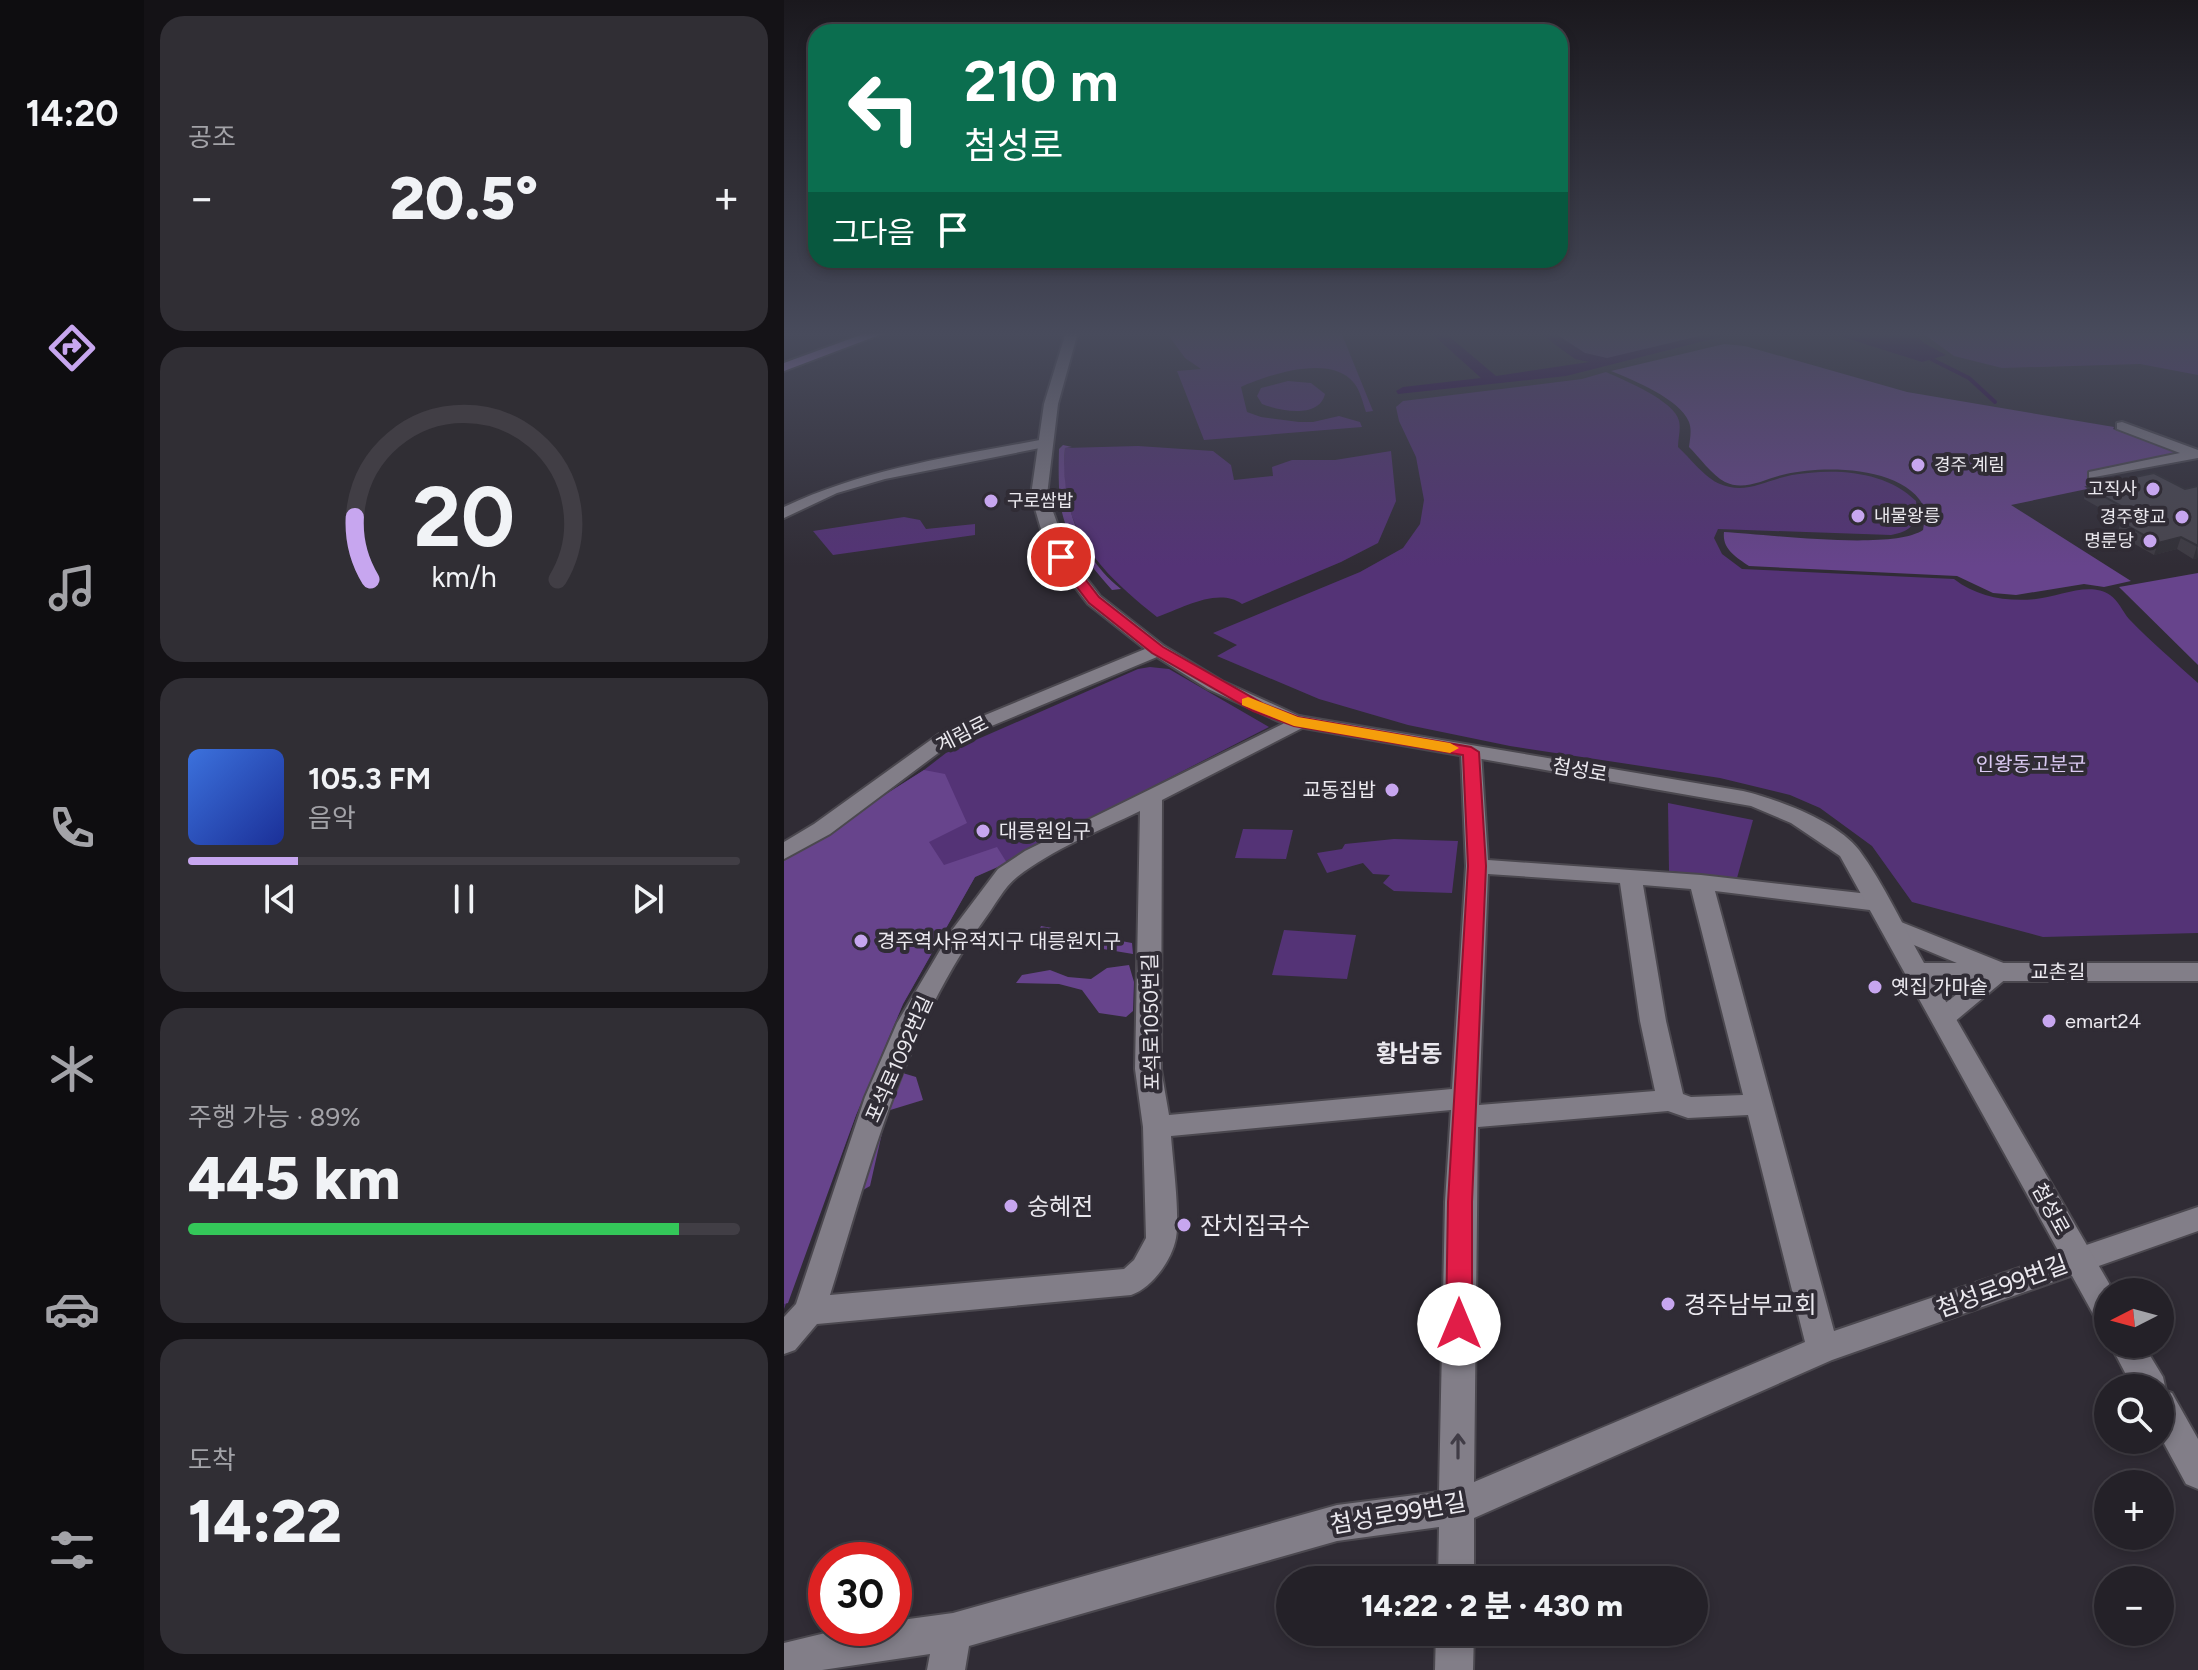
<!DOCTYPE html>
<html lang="ko">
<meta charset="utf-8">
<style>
:root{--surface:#242128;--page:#302e34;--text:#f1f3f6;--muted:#a3a3a8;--line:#413e45;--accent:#c7a6ef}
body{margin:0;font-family:Figtree,"Noto Sans KR",sans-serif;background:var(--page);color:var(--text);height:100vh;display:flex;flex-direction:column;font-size:30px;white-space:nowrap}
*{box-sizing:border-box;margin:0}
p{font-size:26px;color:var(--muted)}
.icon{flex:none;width:44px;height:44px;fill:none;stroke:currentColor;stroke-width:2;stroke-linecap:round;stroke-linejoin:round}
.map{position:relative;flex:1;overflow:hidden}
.details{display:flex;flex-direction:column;gap:16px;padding:16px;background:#141216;width:640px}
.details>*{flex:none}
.guide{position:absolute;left:24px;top:24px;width:760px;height:244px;border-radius:24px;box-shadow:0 4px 12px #0003,0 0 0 2px var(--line);background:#0b6e4f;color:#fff;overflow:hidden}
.needle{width:52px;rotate:264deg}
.controls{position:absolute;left:1310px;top:1278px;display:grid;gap:16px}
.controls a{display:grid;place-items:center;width:80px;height:80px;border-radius:50%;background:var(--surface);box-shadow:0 4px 12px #0003,0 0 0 2px var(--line);font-size:40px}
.speed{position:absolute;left:24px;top:1542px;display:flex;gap:16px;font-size:40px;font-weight:700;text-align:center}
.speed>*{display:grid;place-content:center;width:104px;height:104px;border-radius:50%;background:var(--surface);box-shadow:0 4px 12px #0003,0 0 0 2px var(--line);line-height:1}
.speed .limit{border:12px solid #d22;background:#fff;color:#111}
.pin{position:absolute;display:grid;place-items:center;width:68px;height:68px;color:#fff;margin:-34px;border:4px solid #fff;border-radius:50%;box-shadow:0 2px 8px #0007}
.me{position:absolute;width:88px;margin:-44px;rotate:0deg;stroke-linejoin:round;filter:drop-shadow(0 0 6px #0008)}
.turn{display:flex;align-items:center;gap:28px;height:168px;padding:0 24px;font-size:36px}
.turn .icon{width:104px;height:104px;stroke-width:2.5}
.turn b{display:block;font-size:56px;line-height:68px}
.then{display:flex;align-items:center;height:76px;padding:0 24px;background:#0003;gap:16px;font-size:30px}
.big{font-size:60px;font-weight:800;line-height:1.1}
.details .tile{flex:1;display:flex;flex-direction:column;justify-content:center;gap:12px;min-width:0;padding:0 28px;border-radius:24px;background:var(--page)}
.details .dial{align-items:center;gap:0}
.dial svg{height:208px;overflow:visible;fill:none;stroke:var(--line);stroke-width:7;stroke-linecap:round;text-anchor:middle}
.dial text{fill:var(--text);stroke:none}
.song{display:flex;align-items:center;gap:24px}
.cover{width:96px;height:96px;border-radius:12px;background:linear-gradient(135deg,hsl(220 70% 55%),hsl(230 70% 35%))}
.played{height:8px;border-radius:4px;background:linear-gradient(90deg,var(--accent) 20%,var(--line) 20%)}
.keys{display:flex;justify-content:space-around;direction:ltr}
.heat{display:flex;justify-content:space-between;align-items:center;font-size:44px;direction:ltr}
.charge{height:12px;border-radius:6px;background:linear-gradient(90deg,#34c759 89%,var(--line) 0)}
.trip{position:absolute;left:492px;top:1566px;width:432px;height:80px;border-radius:40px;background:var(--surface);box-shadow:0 4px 12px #0003,0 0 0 2px var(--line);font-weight:800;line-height:80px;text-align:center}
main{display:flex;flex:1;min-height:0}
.dock{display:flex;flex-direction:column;width:144px;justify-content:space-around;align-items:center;background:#0e0d10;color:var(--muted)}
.dock .icon{width:56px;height:56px}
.dock .selected{color:var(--accent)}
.dock b{font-size:36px;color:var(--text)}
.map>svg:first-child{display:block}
.green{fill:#543376}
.forest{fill:#67448c}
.water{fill:#2a0047}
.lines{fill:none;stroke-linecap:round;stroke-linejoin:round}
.stream{stroke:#2a0047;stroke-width:4}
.canal{fill:#2a0047;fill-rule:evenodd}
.minor-casing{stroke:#4b484f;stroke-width:4}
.tertiary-casing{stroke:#4b484f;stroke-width:4}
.primary-casing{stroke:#4b484f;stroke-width:4}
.minor{fill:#827e88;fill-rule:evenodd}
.tertiary{fill:#827e88;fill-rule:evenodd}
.primary{fill:#a580cc;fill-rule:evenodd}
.wall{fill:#3e3b43}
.shaded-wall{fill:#323037}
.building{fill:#48454e;stroke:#323037;stroke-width:2}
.oneway{stroke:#403c46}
.route{fill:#e11d48;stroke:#92132f;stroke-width:2}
.slow{fill:#f59e0b}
.poi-dot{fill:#c7a6ef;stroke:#302c35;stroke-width:3}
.labels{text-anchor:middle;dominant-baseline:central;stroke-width:8;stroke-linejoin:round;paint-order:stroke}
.far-poi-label{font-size:18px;fill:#ebe9ef;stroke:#302c35;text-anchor:start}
.street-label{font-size:20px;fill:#ebe9ef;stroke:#302c35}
.park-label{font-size:20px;fill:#dbcaf3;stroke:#302c35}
.poi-label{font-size:20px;fill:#ebe9ef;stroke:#302c35;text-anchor:start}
.quarter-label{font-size:24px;font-weight:bold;fill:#ebe9ef;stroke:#302c35}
.near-poi-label{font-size:24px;fill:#ebe9ef;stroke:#302c35;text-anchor:start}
.near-street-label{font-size:24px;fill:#ebe9ef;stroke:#302c35}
</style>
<main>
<nav class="dock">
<b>14:20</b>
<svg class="icon selected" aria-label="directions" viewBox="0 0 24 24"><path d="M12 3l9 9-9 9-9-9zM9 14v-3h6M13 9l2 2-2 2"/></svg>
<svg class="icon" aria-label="music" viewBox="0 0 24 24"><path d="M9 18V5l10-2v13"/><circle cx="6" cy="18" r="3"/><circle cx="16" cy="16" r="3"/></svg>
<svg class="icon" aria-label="phone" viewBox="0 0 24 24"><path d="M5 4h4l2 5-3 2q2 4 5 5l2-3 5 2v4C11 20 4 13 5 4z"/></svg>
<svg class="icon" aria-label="climate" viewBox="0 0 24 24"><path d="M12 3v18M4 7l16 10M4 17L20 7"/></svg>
<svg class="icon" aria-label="car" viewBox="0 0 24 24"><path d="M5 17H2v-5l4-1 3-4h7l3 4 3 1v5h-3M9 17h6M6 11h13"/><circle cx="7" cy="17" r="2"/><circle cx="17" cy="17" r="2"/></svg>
<svg class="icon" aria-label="filters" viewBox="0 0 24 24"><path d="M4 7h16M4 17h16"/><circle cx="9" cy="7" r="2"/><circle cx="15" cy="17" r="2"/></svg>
</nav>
<section class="details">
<div class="tile"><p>공조</p>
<div class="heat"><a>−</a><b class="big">20.5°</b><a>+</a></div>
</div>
<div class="tile dial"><svg viewBox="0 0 100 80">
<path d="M14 69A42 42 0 1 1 86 69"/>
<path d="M14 69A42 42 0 0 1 8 45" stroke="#c7a6ef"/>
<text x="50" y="56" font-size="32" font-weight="700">20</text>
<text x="50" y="72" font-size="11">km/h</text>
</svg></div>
<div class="tile">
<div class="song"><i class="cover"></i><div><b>105.3 FM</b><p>음악</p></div></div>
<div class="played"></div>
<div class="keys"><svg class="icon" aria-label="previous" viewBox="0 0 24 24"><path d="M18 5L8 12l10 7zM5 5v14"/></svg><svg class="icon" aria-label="pause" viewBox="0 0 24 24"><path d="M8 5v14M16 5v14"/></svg><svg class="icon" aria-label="next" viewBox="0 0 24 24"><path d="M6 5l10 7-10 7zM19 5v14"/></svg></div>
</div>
<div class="tile"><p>주행 가능 · 89%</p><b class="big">445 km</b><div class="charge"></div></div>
<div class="tile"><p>도착</p><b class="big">14:22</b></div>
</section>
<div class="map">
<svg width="1414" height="1670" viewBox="0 0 1414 1670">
<rect width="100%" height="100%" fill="#302c35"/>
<!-- green -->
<g class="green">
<path d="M382,332H557L589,411L582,412C579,403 576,390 570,383C547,353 483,375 457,387L463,412L477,417L515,422H529L555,416L576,422L578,427L420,440L393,371L417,369L401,358Z"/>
<path d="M768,332H915L923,336L829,360L800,353Z"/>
<path d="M1137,332H1414V375L1356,364L1218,368L1170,356Z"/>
<path d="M822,372C840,380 891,401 895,421C897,429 894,439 894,447C906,458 921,478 936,484C962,495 982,480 1008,475C1049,468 1101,470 1132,501C1134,524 1128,531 1107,535L934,529L930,538L938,554L958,569L1170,579C1193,597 1223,602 1252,599C1275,597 1305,581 1326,595C1334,600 1339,612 1345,619C1367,642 1391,662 1414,683V933L1259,937L1128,902L1088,846L1036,808L1006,795L936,778L726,746L624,725L535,699L433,656L453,645L429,633L576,572L619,548L636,524L640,500L632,457L615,421L612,407L619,401L798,379Z"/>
<path d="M504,381L527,383L541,394C535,419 496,411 478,404L473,396L477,388Z"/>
<path d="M354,446L429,451L447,465L450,480L489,476L488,467L508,460H551L607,451L612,501L594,543L557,562L458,604C434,587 399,608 373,617C315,571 273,528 281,448Z"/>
<path d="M120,517L136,520L142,529L191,524V535L49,555L29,531Z"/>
<path d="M366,667L385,669L485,727L191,877L119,1004L72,1115L0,1309V859L140,770L162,753L354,669Z"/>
<path d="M884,803L969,820L953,878L885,871Z"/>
<path d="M459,829L509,830L502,859L451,858Z"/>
<path d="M610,839L674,841L668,893L610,891L599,883L606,875L589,874L579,863L543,873L533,853L558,849L561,844Z"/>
<path d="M500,930L572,935L563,979L488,975Z"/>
</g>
<!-- forest -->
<g class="forest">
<path d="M940,344L961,346L1123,392L1330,427L1329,429L1395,453L1308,475L1322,485L1227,505L1347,581L1320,587L1300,584L1232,595L1209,593L1173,576L965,566C952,557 938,549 940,532C981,534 1108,551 1139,530L1142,511C1125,466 1042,465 1002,474C982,478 961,492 941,482C928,475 915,457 905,447C906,439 908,430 905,422C896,399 849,380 827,371Z"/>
<path d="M279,445L288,447L281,448C276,500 295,556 337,589L328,590C279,533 273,525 275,449Z"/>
<path d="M1414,573V665L1335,587Z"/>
<path d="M140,770L161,774L183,823L145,842L160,865L213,847L223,863L191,877L119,1004L72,1115L4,1303L0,1304V859Z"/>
<path d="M257,926L348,943L349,954L271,941L254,944L251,940Z"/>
<path d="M345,965L350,982L349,1011L342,1017L315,1013L298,990L275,984L232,983L238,975L266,970L284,977L307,979L323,968Z"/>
<path d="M112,1071L132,1077L139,1100L103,1111L86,1186L46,1209Z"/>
</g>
<!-- water -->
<path class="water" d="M1043,332H1129L1140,343L1162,355L1138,362Z"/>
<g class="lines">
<!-- stream -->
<path class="stream" d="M1147,359L1185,378L1211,402"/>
<!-- canal -->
<path class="canal" d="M646,332H660L712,376L805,362L791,359L754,332H769L801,353L823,358L932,332L940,336L782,376L614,394L612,391L619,387L697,378Z"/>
<!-- minor casing -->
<g class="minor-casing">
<g id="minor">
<path d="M1338,422L1414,450V458L1305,478V472L1396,453L1333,429V423Z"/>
<path d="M261,439L266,440V446L101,479L53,493L0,518V507C82,468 172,456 261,439Z"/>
<path d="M515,716L522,718L525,722L522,726L378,800L377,1069L385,1115L668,1089L682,866L677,752L687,746L697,752L704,860L917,875L1094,895L1102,898L1106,903L1102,908L1094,911L931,891L1050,1331L1414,1207V1231L1048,1360L690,1518V1580H654L655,1527L553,1541L185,1646L181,1670H143L146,1654L38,1670H0V1643L62,1628H110V1621L169,1613L553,1505L655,1492L661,1202L667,1110L387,1136C389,1163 396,1214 392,1238C388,1260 368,1288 347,1295L33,1324L11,1350L0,1354V1317L12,1304L81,1097L113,1023L168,930L214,869L241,851ZM356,811L351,1069L359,1127L362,1238L350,1260L340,1269L46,1295C86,1167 119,1031 200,920C210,907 220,887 233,877C269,849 315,831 356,811ZM704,874L836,883L856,1021L871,1091L695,1105ZM859,885L907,889L959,1095L907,1097L899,1094L882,1021ZM884,1111L904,1118L964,1115L1021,1342L690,1482L694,1127Z"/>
<path d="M1107,918L1227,966L1230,972L1169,1023L1160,1026L1151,1023L1147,1017L1151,1011L1199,974L1099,932L1095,926L1099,920Z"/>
<path d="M652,1632H690L689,1670H651Z"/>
</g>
</g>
<!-- tertiary casing -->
<g class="tertiary-casing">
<g id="tertiary">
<path d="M282,332H294L274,404L263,495L285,556L316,596L380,646L438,681L515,716L959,791C993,799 1053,821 1075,850C1100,884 1119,926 1140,963H1414V981H1150L1330,1292H1324V1325L1313,1321L1056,856L1007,823L967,806L503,725L424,689L373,657L169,742L46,834L0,859V842L30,824L155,734L361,649L304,604L271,561L259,536L247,495L260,404Z"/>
<path d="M1326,1344H1359L1379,1377L1382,1391L1388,1393L1414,1439V1489L1402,1484L1376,1436V1388H1349Z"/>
</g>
</g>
<!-- primary casing -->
<g class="primary-casing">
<path id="primary" d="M85,332H103L0,371V363Z"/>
</g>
<!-- minor -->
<use href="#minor" class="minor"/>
<!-- tertiary -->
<use href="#tertiary" class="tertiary"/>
<!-- primary -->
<use href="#primary" class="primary"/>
</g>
<!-- wall -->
<path class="wall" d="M1414,486V558L1409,559L1393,549L1370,555L1333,534L1337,522L1339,521L1300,499L1303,487L1401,489Z"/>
<!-- shaded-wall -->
<g class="shaded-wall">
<path d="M1397,537L1393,549L1370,555L1374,543Z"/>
<path d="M1413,546L1414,558L1409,559Z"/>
</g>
<!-- building -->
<path class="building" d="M1370,473L1401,489L1414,486V546L1397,537L1374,543L1337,522L1357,517L1303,487Z"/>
<!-- one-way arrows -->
<defs><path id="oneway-shaft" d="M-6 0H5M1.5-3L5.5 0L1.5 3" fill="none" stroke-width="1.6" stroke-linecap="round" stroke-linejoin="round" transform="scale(2)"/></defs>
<use class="oneway" href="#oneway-shaft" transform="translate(674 1446) rotate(-90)"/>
<!-- sky -->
<linearGradient id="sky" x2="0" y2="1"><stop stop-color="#1a181d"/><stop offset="0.59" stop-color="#484b5c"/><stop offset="1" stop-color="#484b5c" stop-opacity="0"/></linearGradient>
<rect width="1414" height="566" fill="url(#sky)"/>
<!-- route -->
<path class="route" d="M277,553L282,554L315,597L379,647L480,704L514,717L687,747L695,752L702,866L688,1202V1324L684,1332L675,1336L666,1332L662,1324L664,1202L684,866L679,755L510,726L469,711L368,653L305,603L270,557Z"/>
<!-- slow -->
<path class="slow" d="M464,697L514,717L666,743L675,748L666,753L510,726L458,705V699Z"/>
<!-- markers -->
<g class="poi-dot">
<circle cx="1134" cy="465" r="8"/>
<circle cx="1369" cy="489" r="8"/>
<circle cx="207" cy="501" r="8"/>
<circle cx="1074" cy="516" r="8"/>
<circle cx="1398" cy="517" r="8"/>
<circle cx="1366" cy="541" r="8"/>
<circle cx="608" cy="790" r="8"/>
<circle cx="199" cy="831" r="8"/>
<circle cx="77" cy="941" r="8"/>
<circle cx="1091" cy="987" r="8"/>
<circle cx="1265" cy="1021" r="8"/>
<circle cx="227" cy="1206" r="8"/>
<circle cx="400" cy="1225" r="8"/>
<circle cx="884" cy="1304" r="8"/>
</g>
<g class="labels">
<!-- far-poi labels -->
<g class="far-poi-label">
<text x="1150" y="465">경주 계림</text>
<text x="1353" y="489" text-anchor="end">고직사</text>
<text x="223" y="501">구로쌈밥</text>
<text x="1090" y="516">내물왕릉</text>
<text x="1382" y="517" text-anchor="end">경주향교</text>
<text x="1350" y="541" text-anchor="end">명룬당</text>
</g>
<!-- street labels -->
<g class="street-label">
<text transform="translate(178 734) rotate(-27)">계림로</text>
<text transform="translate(796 770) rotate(10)">첨성로</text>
<text x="1274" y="972">교촌길</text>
<text transform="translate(367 1022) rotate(-91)">포석로1050번길</text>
<text transform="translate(115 1059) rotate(-66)">포석로1092번길</text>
<text transform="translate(1267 1209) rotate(61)">첨성로</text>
</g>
<!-- park labels -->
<g class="park-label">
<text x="1247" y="764">인왕동고분군</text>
</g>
<!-- poi labels -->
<g class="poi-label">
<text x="592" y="790" text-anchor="end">교동집밥</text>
<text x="215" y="831">대릉원입구</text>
<text x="93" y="941">경주역사유적지구 대릉원지구</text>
<text x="1107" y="987">옛집 가마솥</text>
<text x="1281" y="1021">emart24</text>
</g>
<!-- quarter labels -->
<g class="quarter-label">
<text x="625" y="1053">황남동</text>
</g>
<!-- near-poi labels -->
<g class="near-poi-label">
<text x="243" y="1206">숭혜전</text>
<text x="416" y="1225">잔치집국수</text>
<text x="900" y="1304">경주남부교회</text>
</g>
<!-- near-street labels -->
<g class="near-street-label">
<text transform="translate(1218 1286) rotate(-20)">첨성로99번길</text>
<text transform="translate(614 1513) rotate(-10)">첨성로99번길</text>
</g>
</g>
</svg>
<div class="controls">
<a><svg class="needle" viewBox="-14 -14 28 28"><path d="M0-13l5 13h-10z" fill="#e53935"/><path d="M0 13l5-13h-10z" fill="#a3a3a8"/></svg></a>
<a><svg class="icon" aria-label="search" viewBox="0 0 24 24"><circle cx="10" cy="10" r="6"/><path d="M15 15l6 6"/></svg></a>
<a>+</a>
<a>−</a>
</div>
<div class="speed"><div class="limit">30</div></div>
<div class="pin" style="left:277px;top:557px;background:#d93025"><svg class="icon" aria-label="arrive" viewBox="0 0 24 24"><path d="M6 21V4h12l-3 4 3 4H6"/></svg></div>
<svg class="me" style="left:675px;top:1324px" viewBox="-20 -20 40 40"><circle r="19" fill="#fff"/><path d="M0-13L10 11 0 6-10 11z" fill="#e11d48"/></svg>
<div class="trip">14:22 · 2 분 · 430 m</div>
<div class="guide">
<div class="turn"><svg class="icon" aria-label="left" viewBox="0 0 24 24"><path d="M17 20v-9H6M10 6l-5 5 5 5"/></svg><div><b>210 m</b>첨성로</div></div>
<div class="then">그다음<svg class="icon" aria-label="arrive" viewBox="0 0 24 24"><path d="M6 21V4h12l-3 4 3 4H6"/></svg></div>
</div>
</div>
</main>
